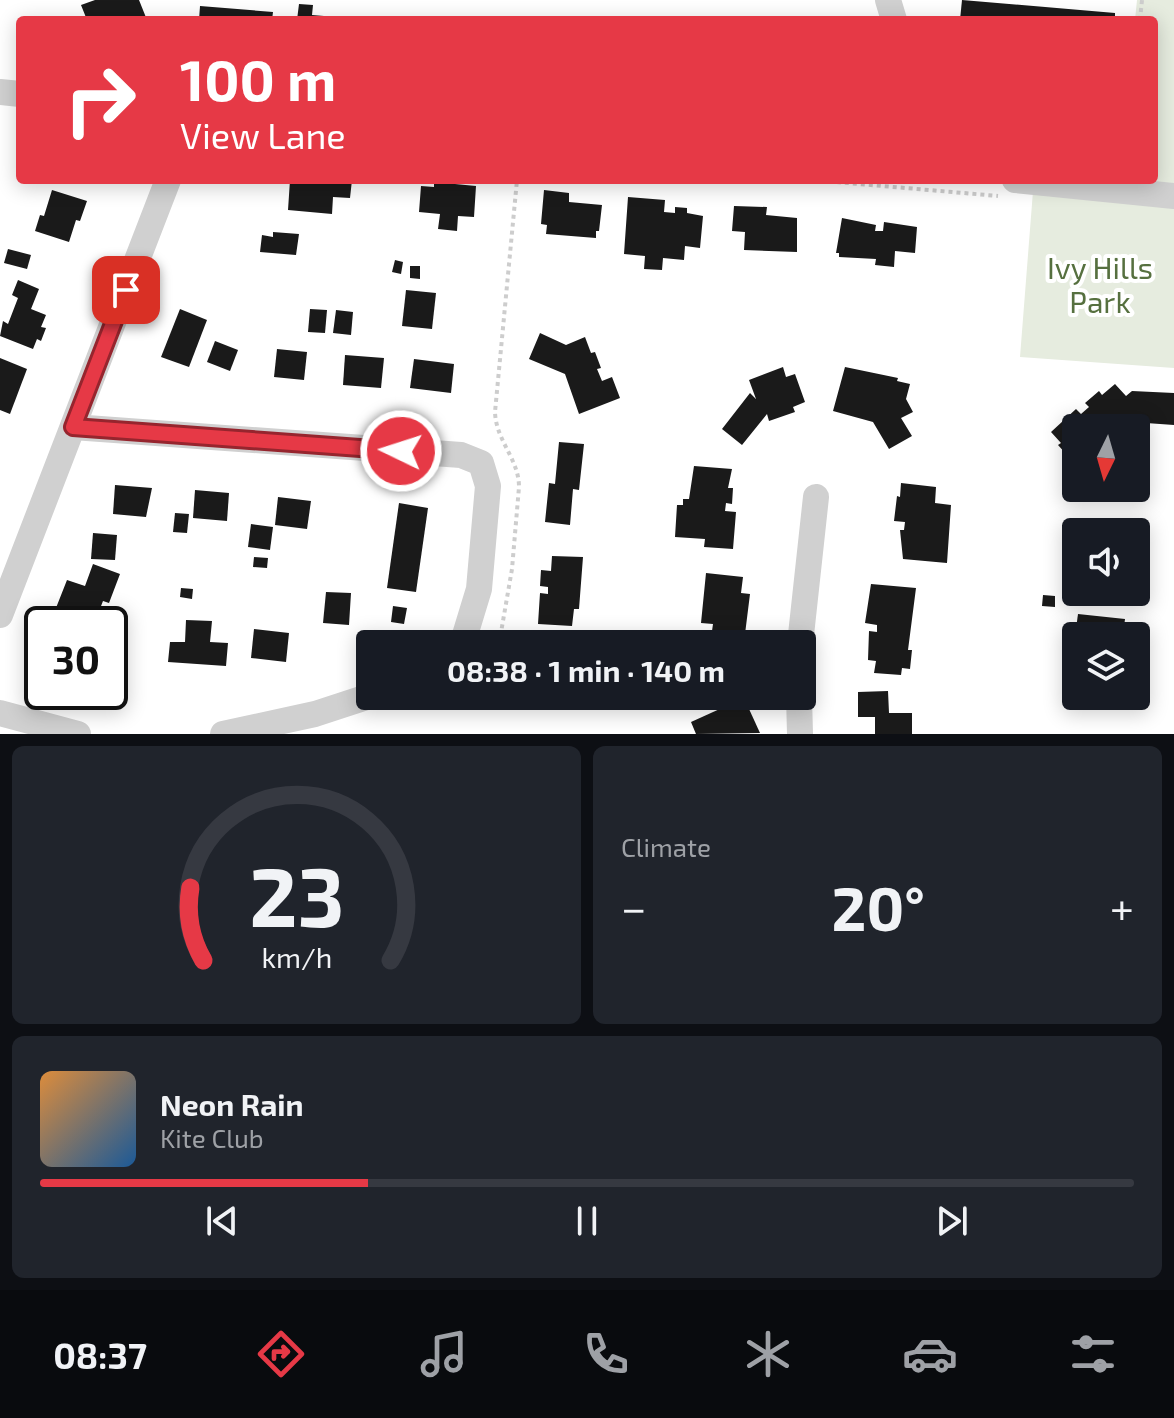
<!DOCTYPE html>
<meta charset="utf-8">
<style>
:root{--surface:#171b24;--page:#20242c;--text:#f1f3f6;--muted:#9ea1a6;--line:#363941;--accent:#e63946}
body{margin:0;font-family:"Exo 2",sans-serif;background:var(--page);color:var(--text);height:100vh;display:flex;flex-direction:column;font-size:30px;white-space:nowrap}
*{box-sizing:border-box;margin:0}
p{font-size:26px;color:var(--muted)}
.icon{flex:none;width:44px;height:44px;fill:none;stroke:currentColor;stroke-width:2;stroke-linecap:round;stroke-linejoin:round}
.map{position:relative;height:734px;overflow:hidden}
.details{display:flex;flex-direction:column;gap:12px;padding:12px;background:#0d0f14;flex:1}
.details>*{flex:none}
.guide{position:absolute;left:16px;top:16px;width:1142px;height:168px;border-radius:8px;box-shadow:0 4px 20px #0003;background:#e63946;color:#fff;overflow:hidden}
.needle{width:52px;rotate:185deg}
.fabs{position:absolute;left:1062px;top:414px;display:grid;gap:16px}
.fabs a{display:grid;place-items:center;width:88px;height:88px;border-radius:8px;background:var(--surface);box-shadow:0 4px 20px #0003;font-size:40px}
.speed{position:absolute;left:24px;top:606px;display:flex;gap:16px;font-size:40px;font-weight:700;text-align:center}
.speed>*{display:grid;place-content:center;width:104px;height:104px;border-radius:50%;background:var(--surface);box-shadow:0 4px 20px #0003;line-height:1}
.speed .limit{border:4px solid #111;border-radius:12px;background:#fff;color:#111}
.pin{position:absolute;display:grid;place-items:center;width:68px;height:68px;color:#fff;margin:-34px;border-radius:16px;box-shadow:0 4px 12px #0006}
.me{position:absolute;width:88px;margin:-44px;rotate:274deg;stroke-linejoin:round;filter:drop-shadow(0 0 6px #0008)}
.turn{display:flex;align-items:center;gap:28px;height:168px;padding:0 32px;font-size:36px}
.turn .icon{width:104px;height:104px;stroke-width:2.5}
.turn b{display:block;font-size:56px;line-height:68px}
.big{font-size:60px;font-weight:700;line-height:1.1}
.details .tile{flex:1;display:flex;flex-direction:column;justify-content:center;gap:12px;min-width:0;padding:0 28px;border-radius:12px;background:var(--page)}
.details .dial{align-items:center;gap:0}
.dial svg{height:208px;overflow:visible;fill:none;stroke:var(--line);stroke-width:7;stroke-linecap:round;text-anchor:middle}
.dial text{fill:var(--text);stroke:none}
.song{display:flex;align-items:center;gap:24px}
.cover{width:96px;height:96px;border-radius:12px;background:linear-gradient(135deg,hsl(30 70% 55%),hsl(210 70% 35%))}
.played{height:8px;border-radius:4px;background:linear-gradient(90deg,var(--accent) 30%,var(--line) 30%)}
.keys{display:flex;justify-content:space-around;direction:ltr}
.heat{display:flex;justify-content:space-between;align-items:center;font-size:44px;direction:ltr}
.details .tiles{flex:1;display:grid;gap:12px;grid-template-columns:1fr 1fr}
.tile:last-child{grid-column:span 2}
.trip{position:absolute;left:356px;top:630px;width:460px;height:80px;border-radius:8px;background:var(--surface);box-shadow:0 4px 20px #0003;font-weight:700;line-height:80px;text-align:center}
.tab-bar{display:flex;height:128px;justify-content:space-around;align-items:center;background:#090b0e;color:var(--muted)}
.tab-bar .icon{width:56px;height:56px}
.tab-bar .active{color:var(--accent)}
.tab-bar b{font-size:36px;color:var(--text)}
.map>svg:first-child{display:block}
.green{fill:#e6ecdf}
.building{fill:#1a1a1a}
.lines{fill:none;stroke-linecap:round;stroke-linejoin:round}
.path{stroke:#cdcdcd;stroke-width:4;stroke-dasharray:4 4;stroke-linecap:butt}
.minor{stroke:#d0d0d0;stroke-width:26}
.route-casing{stroke:#96252e;stroke-width:20}
.route{stroke:#e63946;stroke-width:14}
.labels{text-anchor:middle;dominant-baseline:central;stroke-width:8;stroke-linejoin:round;paint-order:stroke}
.park-label{font-size:30px;fill:#56703f;stroke:#fff}
</style>
<div class="map">
<svg width="1174" height="734" viewBox="0 0 1174 734">
<rect width="100%" height="100%" fill="#fff"/>
<!-- green -->
<path class="green" d="M1137,0H1174V368L1020,357L1033,191L1099,180H1154V20H1135Z"/>
<!-- building -->
<g class="building">
<path d="M95,0H139L147,20H87L81,5Z"/>
<path d="M962,0L1115,13V20H960Z"/>
<path d="M299,4L313,5L312,15L348,18V20H297Z"/>
<path d="M200,6L273,12L272,20H199Z"/>
<path d="M290,180H352L350,198L333,197L332,214L288,210Z"/>
<path d="M434,182L476,186L474,217L458,216L457,231L438,229L440,214L419,212L421,186L434,187Z"/>
<path d="M52,190L87,201L80,221L76,220L69,242L35,231L40,215L44,216Z"/>
<path d="M544,190L569,193V202L602,205L599,231H596V238L546,234L547,225L541,224Z"/>
<path d="M628,197L665,200L664,212L675,213V207L687,208V213L703,216L700,248L685,246L684,260L663,258L662,270L644,269L645,256L624,254Z"/>
<path d="M734,206L767,207L766,215L797,218V252L744,250L745,232L732,231Z"/>
<path d="M842,218L876,225L875,231H883L884,222L917,227L915,253L895,251L894,267L875,265L876,259L839,257V253H836Z"/>
<path d="M273,232L299,234L296,255L260,252L262,235L273,237Z"/>
<path d="M8,249L31,255L27,269L4,263Z"/>
<path d="M395,260L403,262L401,274L392,272Z"/>
<path d="M410,266H420V279L410,278Z"/>
<path d="M18,280L39,289L31,309L46,315L41,327L46,328L41,341L37,339L33,349L0,336L3,321L8,324L18,298L12,295Z"/>
<path d="M406,290L436,293L432,329L402,326Z"/>
<path d="M180,309L207,320L189,367L161,357Z"/>
<path d="M310,309L327,310L325,333L308,332Z"/>
<path d="M336,310L353,312L351,335L333,333Z"/>
<path d="M540,333L566,345L585,337L591,353L595,352L601,368L597,369L602,381L612,377L620,398L579,414L565,374L529,359Z"/>
<path d="M215,341L238,350L230,371L207,362Z"/>
<path d="M277,349L307,352L304,380L274,377Z"/>
<path d="M345,355L384,358L381,388L343,385Z"/>
<path d="M0,358L27,369L10,414L0,410Z"/>
<path d="M414,359L454,364L451,393L410,388Z"/>
<path d="M783,367L786,377L795,374L805,402L793,407L795,412L769,421L767,414L742,445L722,429L750,393L756,399L749,380Z"/>
<path d="M845,367L898,378L897,381L910,384L906,399L913,412L901,418L912,436L889,449L873,422L833,411Z"/>
<path d="M1115,384L1126,396L1132,391L1174,393V425L1146,423L1136,432V428H1076V465L1058,445L1061,443L1051,432L1076,409L1081,414L1089,407L1085,403L1099,391L1102,395Z"/>
<path d="M559,442L584,444L579,490L573,489L570,525L545,522L549,483L555,484Z"/>
<path d="M694,466L732,469L728,488H733L732,504L726,503L725,511L736,512L733,549L704,547L705,539L675,537L677,505H683V499H689Z"/>
<path d="M901,483L936,487L935,503L951,505L947,563L903,559L900,530H904L905,522L894,521L897,496L900,497Z"/>
<path d="M115,485L152,488L146,517L113,514Z"/>
<path d="M195,490L229,493L227,521L193,518Z"/>
<path d="M278,497L311,501L307,529L275,525Z"/>
<path d="M399,503L428,508L416,592L387,588Z"/>
<path d="M175,513L189,514L187,533L173,532Z"/>
<path d="M1092,520L1094,532H1076V580L1070,581L1062,525Z"/>
<path d="M251,524L273,527L270,550L248,547Z"/>
<path d="M93,533L117,535L115,560L91,559Z"/>
<path d="M552,556L583,557L579,609H574L572,626L538,624L540,593L548,594V587L540,586L541,570L551,571Z"/>
<path d="M254,557L268,558L267,568L253,567Z"/>
<path d="M93,564L120,574L109,603L103,601L94,624H63L65,618L54,613L67,580L85,586Z"/>
<path d="M706,573L743,577L741,593L750,594L744,642L711,638L713,624L701,623Z"/>
<path d="M871,584L916,588L908,650H912L910,669L902,668L901,675L874,673L876,661L868,660L869,631L877,632V625L865,623Z"/>
<path d="M181,588L193,589L192,599L180,597Z"/>
<path d="M326,592L351,593L349,625L323,623Z"/>
<path d="M1043,595L1055,596V607L1042,606Z"/>
<path d="M393,606L407,608L404,624L391,622Z"/>
<path d="M1078,614L1125,619L1123,636H1075Z"/>
<path d="M186,620L212,621L210,642L228,643L226,666L168,662L170,642H185Z"/>
<path d="M254,629L289,633L286,662L251,658Z"/>
<path d="M888,691L889,713H912V734H875V717H858V692Z"/>
<path d="M744,698L760,733L696,734L691,722Z"/>
</g>
<g class="lines">
<!-- path -->
<g class="path">
<path d="M1140,20L1142,0"/>
<path d="M813,180L998,196"/>
<path d="M499,644L512,569L519,487C519,459 496,441 495,412L517,180"/>
</g>
<!-- minor -->
<g class="minor">
<path d="M888,0L894,20"/>
<path d="M0,92L20,94"/>
<path d="M1015,180L1174,196"/>
<path d="M73,427L461,455L481,463L488,486L479,589L465,635L459,644"/>
<path d="M0,615L168,180"/>
<path d="M800,644L816,497"/>
<path d="M799,696L800,734"/>
<path d="M0,713L78,734"/>
<path d="M223,734L315,714L370,696"/>
</g>
</g>
<g class="lines">
<!-- route casing -->
<g class="route-casing">
<path id="route" d="M126,290L73,427L401,451"/>
</g>
<!-- route -->
<use href="#route" class="route"/>
</g>
<g class="labels">
<!-- park labels -->
<g class="park-label">
<text x="1100" y="267">Ivy Hills<tspan x="1100" dy="34">Park</tspan></text>
</g>
</g>
</svg>
<div class="fabs">
<a><svg class="needle" viewBox="-14 -14 28 28"><path d="M0-13l5 13h-10z" fill="#e53935"/><path d="M0 13l5-13h-10z" fill="#9ea1a6"/></svg></a>
<a><svg class="icon" aria-label="sound" viewBox="0 0 24 24"><path d="M4 9h4l5-4v14l-5-4H4zM17 9q2 3 0 6"/></svg></a>
<a><svg class="icon" aria-label="layers" viewBox="0 0 24 24"><path d="M12 4l9 5-9 5-9-5zM3 14l9 5 9-5"/></svg></a>
</div>
<div class="speed"><div class="limit">30</div></div>
<div class="pin" style="left:126px;top:290px;background:#d93025"><svg class="icon" aria-label="arrive" viewBox="0 0 24 24"><path d="M6 21V4h12l-3 4 3 4H6"/></svg></div>
<svg class="me" style="left:401px;top:451px" viewBox="-20 -20 40 40"><circle r="17" fill="#e63946" stroke="#fff" stroke-width="3"/><path d="M0-11L8 9 0 5-8 9z" fill="#fff"/></svg>
<div class="trip">08:38 · 1 min · 140 m</div>
<div class="guide">
<div class="turn"><svg class="icon" aria-label="right" viewBox="0 0 24 24"><path d="M7 20v-9h11M14 6l5 5-5 5"/></svg><div><b>100 m</b>View Lane</div></div>
</div>
</div>
<section class="details">
<div class="tiles">
<div class="tile dial"><svg viewBox="0 0 100 80">
<path d="M14 69A42 42 0 1 1 86 69"/>
<path d="M14 69A42 42 0 0 1 9 41" stroke="#e63946"/>
<text x="50" y="56" font-size="32" font-weight="700">23</text>
<text x="50" y="72" font-size="11">km/h</text>
</svg></div>
<div class="tile"><p>Climate</p>
<div class="heat"><a>−</a><b class="big">20°</b><a>+</a></div>
</div>
<div class="tile">
<div class="song"><i class="cover"></i><div><b>Neon Rain</b><p>Kite Club</p></div></div>
<div class="played"></div>
<div class="keys"><svg class="icon" aria-label="previous" viewBox="0 0 24 24"><path d="M18 5L8 12l10 7zM5 5v14"/></svg><svg class="icon" aria-label="pause" viewBox="0 0 24 24"><path d="M8 5v14M16 5v14"/></svg><svg class="icon" aria-label="next" viewBox="0 0 24 24"><path d="M6 5l10 7-10 7zM19 5v14"/></svg></div>
</div>
</div>
</section>
<nav class="tab-bar">
<b>08:37</b>
<svg class="icon active" aria-label="directions" viewBox="0 0 24 24"><path d="M12 3l9 9-9 9-9-9zM9 14v-3h6M13 9l2 2-2 2"/></svg>
<svg class="icon" aria-label="music" viewBox="0 0 24 24"><path d="M9 18V5l10-2v13"/><circle cx="6" cy="18" r="3"/><circle cx="16" cy="16" r="3"/></svg>
<svg class="icon" aria-label="phone" viewBox="0 0 24 24"><path d="M5 4h4l2 5-3 2q2 4 5 5l2-3 5 2v4C11 20 4 13 5 4z"/></svg>
<svg class="icon" aria-label="climate" viewBox="0 0 24 24"><path d="M12 3v18M4 7l16 10M4 17L20 7"/></svg>
<svg class="icon" aria-label="car" viewBox="0 0 24 24"><path d="M5 17H2v-5l4-1 3-4h7l3 4 3 1v5h-3M9 17h6M6 11h13"/><circle cx="7" cy="17" r="2"/><circle cx="17" cy="17" r="2"/></svg>
<svg class="icon" aria-label="filters" viewBox="0 0 24 24"><path d="M4 7h16M4 17h16"/><circle cx="9" cy="7" r="2"/><circle cx="15" cy="17" r="2"/></svg>
</nav>
